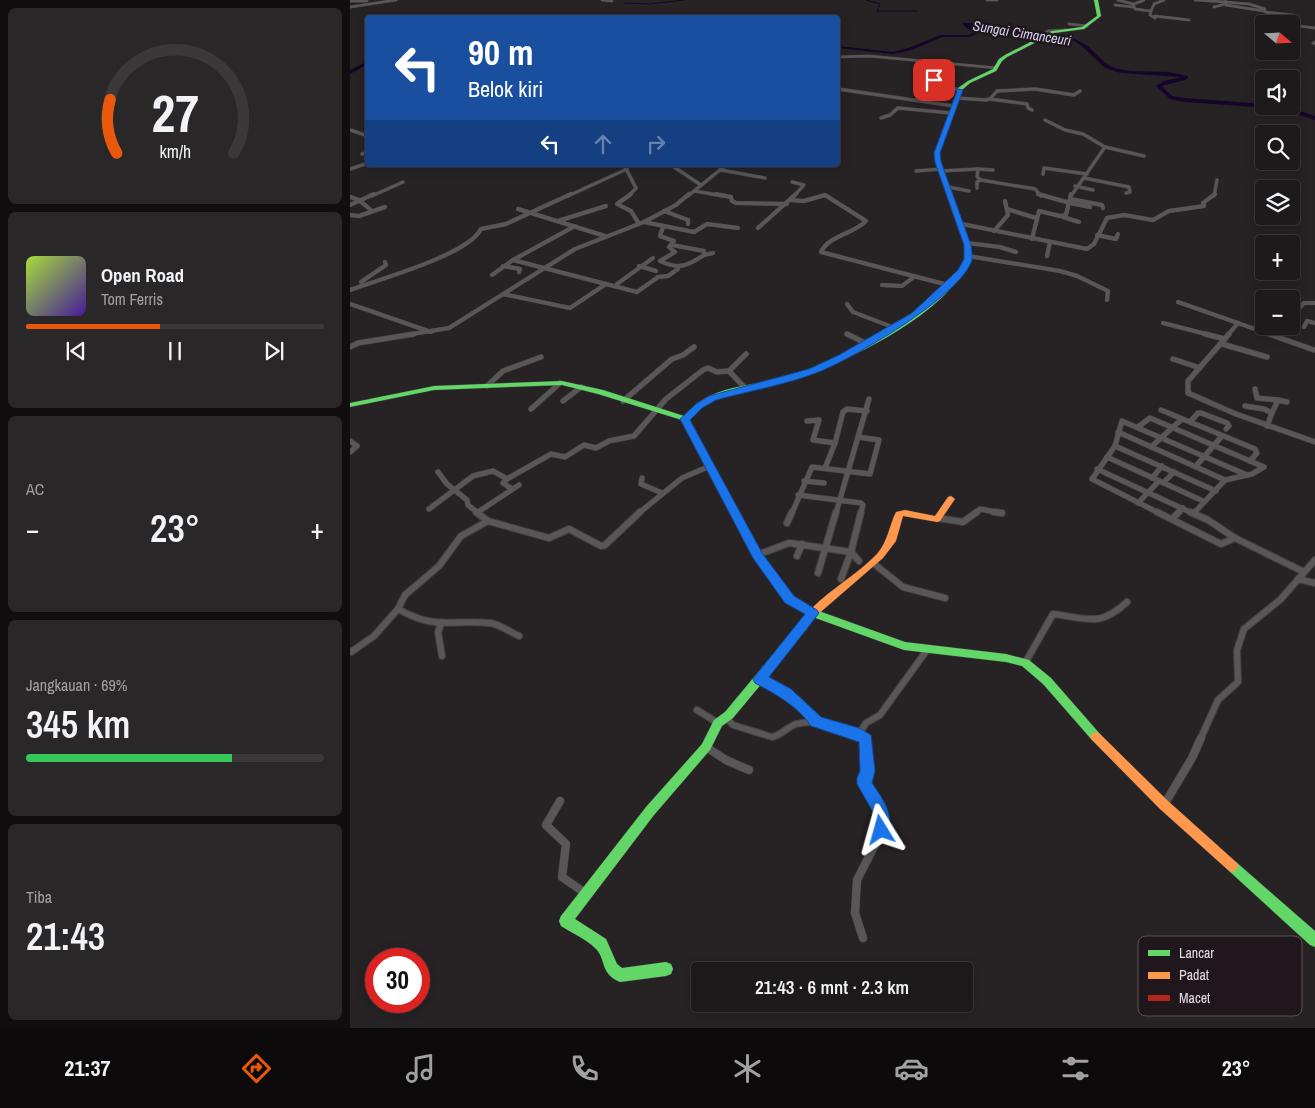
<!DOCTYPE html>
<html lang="id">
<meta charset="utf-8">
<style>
:root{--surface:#1d1a1b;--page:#2a2728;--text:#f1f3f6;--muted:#a0a1a3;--line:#3b383a;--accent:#ea580c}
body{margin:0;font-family:"Archivo Narrow",sans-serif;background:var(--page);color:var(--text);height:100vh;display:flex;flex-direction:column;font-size:19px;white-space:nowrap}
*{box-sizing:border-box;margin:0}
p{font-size:16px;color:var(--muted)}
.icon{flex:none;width:28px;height:28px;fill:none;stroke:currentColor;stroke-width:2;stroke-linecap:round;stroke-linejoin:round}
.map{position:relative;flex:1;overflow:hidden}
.drawer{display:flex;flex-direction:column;gap:8px;padding:8px;background:#100e0f;width:350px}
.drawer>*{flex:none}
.banner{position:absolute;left:15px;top:15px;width:475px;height:152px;border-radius:5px;box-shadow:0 2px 12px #0003,0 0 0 1px var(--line);background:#1a4fa0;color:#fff;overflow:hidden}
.needle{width:32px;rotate:109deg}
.tools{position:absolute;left:905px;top:15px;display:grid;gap:10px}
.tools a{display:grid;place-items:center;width:45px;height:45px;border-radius:5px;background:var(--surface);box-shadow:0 2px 12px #0003,0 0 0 1px var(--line);font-size:25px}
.speed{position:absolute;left:15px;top:948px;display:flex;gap:10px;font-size:25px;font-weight:700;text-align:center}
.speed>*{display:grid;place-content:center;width:65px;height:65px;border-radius:50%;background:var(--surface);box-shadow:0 2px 12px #0003,0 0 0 1px var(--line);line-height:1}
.speed .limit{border:8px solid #d22;background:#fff;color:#111}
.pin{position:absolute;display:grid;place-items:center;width:42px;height:42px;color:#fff;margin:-21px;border-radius:10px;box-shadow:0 2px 8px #0006}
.me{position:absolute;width:55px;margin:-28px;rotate:352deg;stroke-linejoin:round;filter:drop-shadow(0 0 4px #0008)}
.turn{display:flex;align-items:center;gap:18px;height:105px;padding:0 20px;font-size:22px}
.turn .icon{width:65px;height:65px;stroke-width:2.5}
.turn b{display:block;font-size:35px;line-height:42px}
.lanes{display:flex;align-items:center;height:48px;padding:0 20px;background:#0003;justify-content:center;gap:25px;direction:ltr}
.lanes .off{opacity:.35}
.big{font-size:38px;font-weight:600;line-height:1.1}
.drawer .card{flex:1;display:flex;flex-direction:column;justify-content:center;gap:8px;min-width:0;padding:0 18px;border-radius:8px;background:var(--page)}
.drawer .dial{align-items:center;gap:0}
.dial svg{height:130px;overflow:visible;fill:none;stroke:var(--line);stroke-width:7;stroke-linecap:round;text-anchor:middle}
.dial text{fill:var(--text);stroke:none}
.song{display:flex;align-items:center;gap:15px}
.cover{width:60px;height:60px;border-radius:8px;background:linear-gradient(135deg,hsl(80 70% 55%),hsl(260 70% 35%))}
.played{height:5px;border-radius:2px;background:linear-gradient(90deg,var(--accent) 45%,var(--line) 45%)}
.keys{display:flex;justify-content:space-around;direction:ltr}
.heat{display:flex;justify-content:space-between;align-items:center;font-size:28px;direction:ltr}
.charge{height:8px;border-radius:4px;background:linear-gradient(90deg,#34c759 69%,var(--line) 0)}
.trip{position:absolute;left:341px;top:962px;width:282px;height:50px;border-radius:5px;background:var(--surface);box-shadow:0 2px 12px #0003,0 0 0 1px var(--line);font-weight:600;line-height:50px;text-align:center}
.dock{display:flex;height:80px;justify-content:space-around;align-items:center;background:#0c0a0b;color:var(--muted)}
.dock .icon{width:35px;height:35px}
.dock .selected{color:var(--accent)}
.dock b{font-size:22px;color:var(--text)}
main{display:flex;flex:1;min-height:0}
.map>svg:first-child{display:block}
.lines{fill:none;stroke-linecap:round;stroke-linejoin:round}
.stream{stroke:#15052a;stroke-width:1}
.river{fill:#15052a;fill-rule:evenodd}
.street-far5-casing{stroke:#423e3f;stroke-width:3}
.street-far4-casing{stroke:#423e3f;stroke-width:4}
.street-far3-casing{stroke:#423e3f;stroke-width:4.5}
.street-far2-casing{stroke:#423e3f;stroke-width:6}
.street-far1-casing{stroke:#423e3f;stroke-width:8}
.street-casing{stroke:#423e3f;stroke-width:9}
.fast-casing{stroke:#423e3f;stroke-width:1}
.slow-casing{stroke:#423e3f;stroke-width:1}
.jam-casing{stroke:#423e3f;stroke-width:1}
.street-far5{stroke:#595657;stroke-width:2.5}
.street-far4{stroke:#595657;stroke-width:3}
.street-far3{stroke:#595657;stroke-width:4}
.street-far2{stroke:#595657;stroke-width:5}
.street-far1{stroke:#595657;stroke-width:6}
.street{stroke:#595657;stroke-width:8}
.fast{fill:#63d668;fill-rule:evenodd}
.slow{fill:#ff974d;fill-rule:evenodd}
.jam{fill:#b3261e;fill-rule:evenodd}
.route{fill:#1a73e8;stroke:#114b97}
.labels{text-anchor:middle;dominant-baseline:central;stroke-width:5;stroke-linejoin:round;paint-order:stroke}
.far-water-label{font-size:14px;font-style:italic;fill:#d7cef3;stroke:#1f171b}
.key{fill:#1f171b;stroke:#5a5256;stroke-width:1}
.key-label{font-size:14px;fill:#e4dde0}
</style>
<main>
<section class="drawer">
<div class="card dial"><svg viewBox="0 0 100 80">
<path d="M14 69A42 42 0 1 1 86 69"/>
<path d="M14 69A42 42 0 0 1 10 36" stroke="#ea580c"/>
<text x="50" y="56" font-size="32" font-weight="700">27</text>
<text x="50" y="72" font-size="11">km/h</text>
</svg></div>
<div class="card">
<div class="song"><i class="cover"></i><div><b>Open Road</b><p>Tom Ferris</p></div></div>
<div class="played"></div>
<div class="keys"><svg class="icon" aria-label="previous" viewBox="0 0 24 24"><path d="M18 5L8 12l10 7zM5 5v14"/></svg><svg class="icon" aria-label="pause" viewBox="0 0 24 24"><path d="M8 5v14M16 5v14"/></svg><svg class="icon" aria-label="next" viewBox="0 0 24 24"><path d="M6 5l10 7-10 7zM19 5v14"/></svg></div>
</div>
<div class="card"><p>AC</p>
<div class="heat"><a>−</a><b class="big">23°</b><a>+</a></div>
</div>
<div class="card"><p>Jangkauan · 69%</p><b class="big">345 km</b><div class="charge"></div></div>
<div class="card"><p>Tiba</p><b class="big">21:43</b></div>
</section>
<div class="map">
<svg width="965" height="1028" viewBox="0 0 965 1028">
<rect width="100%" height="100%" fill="#272224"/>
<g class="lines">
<!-- stream -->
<g class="stream">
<path d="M516,0L530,4L527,11H567"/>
<path d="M274,3L300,4L334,0"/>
</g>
<!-- river -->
<g class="river">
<path d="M352,14L367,17V18H338Z"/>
<path d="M613,23H638L661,31L725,39L738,46L754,62L764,68L780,71L818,72L838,76V78L835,80L812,86L822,96L835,98L914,104V106H935L965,116V120L931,109L835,102L820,99L806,86L814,81L831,77L771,73L755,68L734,48L724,41L660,33L637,25H620L629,33L619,37H592L562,50L543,54L488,48V46L543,52L558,48L591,35H618L624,33L613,25Z"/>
<path d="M18,61V64L0,74V70Z"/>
</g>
<!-- street-far5 casing -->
<g class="street-far5-casing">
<g id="street-far5">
<path d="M252,0L262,1"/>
<path d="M637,0H647"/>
<path d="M768,0L783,4L785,9L801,11L800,15L805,18"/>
<path d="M845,0L876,2"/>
<path d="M875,0L876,2"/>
<path d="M0,1H17"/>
<path d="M876,2L899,4L915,9L914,11L876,5Z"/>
<path d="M784,4L794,0"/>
<path d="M765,5L783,7"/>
<path d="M0,7L46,0"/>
<path d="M864,7L875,4"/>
<path d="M801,11L804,4L814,0"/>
<path d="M915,12L943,15L948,20L946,25"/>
<path d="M916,12L921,15L919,19L921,22L935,24"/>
<path d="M805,16L839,20"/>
<path d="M719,24L737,26"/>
<path d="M941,25L965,28"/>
<path d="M965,42L963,43L965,44"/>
<path d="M679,44L698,31L716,30"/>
<path d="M488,57L519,56L647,68"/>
<path d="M569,76L587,81L589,86"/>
</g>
</g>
<!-- street-far4 casing -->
<g class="street-far4-casing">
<g id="street-far4">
<path d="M588,85L610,90"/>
<path d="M488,89L604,106"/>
<path d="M607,98L636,100L640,99L647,91L685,89L724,95L730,91"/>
<path d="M640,99L677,104L678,108L682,110"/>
<path d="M531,118L540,115L548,108L601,113"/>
<path d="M695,120L715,130L733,134L755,147"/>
<path d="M0,130L18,136"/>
<path d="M12,154L18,152"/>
<path d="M274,165L286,188L279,196"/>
<path d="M321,165L351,185"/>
<path d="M0,169L18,163"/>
<path d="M628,169L643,170"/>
<path d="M371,170L415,178"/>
<path d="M566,171L591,169"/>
<path d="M592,171L628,169L627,177L631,180L685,189L691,196"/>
<path d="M693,174L694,168L737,174"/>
<path d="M734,178L779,187L780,192L776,193"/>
<path d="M442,182L454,185L444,196"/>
<path d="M725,186L743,190"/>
<path d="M598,187L619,191"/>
<path d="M627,188V182L631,180"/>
<path d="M345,191L373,196"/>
<path d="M22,196L53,182"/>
<path d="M218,196L277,169"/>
<path d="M338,196L376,165"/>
<path d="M473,196H476"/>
<path d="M721,196L755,147L794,156"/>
<path d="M864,196L867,180"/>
</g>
</g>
<!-- street-far3 casing -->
<g class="street-far3-casing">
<g id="street-far3">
<path d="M281,194L267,204L281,211L289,224"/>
<path d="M366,194L381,197L382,201L386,203L437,204"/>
<path d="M688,194L720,203"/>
<path d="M0,197L9,200"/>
<path d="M720,199L752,205L753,208"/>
<path d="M440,200L454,201L475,195L516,221C504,234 479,235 471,252L598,285"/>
<path d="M10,201L22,211"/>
<path d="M720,203L740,207"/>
<path d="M0,205L24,194"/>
<path d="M168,209L255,236"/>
<path d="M657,209L686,218"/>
<path d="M314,211L338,220V224"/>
<path d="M0,215L9,216L35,207"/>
<path d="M713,217L729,222"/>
<path d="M208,221L256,206"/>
<path d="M294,222L344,232L357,224L388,228"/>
<path d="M612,224L737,249L744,244L757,218L774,215L803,220L819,211L854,206L853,203L865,194"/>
<path d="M225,226L163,260L256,284"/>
<path d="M313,227L310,236L324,241L319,247L325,252L310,261C329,270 337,266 354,255"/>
<path d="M408,228L446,194"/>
<path d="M644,231L658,215L655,201"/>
<path d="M747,235L766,239L768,234"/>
<path d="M682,239L689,211L710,216L716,215L721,194"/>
<path d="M617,243L650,247L666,252"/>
<path d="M322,245L354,251V255L363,253"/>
<path d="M618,256L710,271L727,276L758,291L757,300"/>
<path d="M697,256L700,242"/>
<path d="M153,266L170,269L169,272"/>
<path d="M289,266L306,271"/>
<path d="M142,275L163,260"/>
<path d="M11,282L36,265L35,262"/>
<path d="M267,284L303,258"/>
<path d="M532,285L552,286L565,276"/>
<path d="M0,290C30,279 118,255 131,229L156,224L221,194"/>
<path d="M153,294L220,308L256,284L287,292L308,277L318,276L328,269"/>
<path d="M828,302L922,335"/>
<path d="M0,304L81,332"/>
<path d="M497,304L503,312L545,328"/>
<path d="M941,318L954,303H965"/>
<path d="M813,323L860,335"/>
<path d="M954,327L957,321L965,323"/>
<path d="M497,334L499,335"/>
<path d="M56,335L99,328L225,249L294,222L326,205L339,194"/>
<path d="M878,335L888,323"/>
</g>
</g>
<!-- street-far2 casing -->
<g class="street-far2-casing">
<g id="street-far2">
<path d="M497,334L517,344"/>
<path d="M855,334L875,339"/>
<path d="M879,334L838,381V393L886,414L965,442"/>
<path d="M919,334L964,350"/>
<path d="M872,344L917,357"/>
<path d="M0,347L8,343L64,334"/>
<path d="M396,354L379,371L396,389"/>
<path d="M823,359L850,368"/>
<path d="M137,386L153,371L191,357"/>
<path d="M905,389L907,398L928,400L922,413"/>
<path d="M928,400L937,402"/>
<path d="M213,401L231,387"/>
<path d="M273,401L322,359L333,355L344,347"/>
<path d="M895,406L914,409L922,413L917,426"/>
<path d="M181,409L210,383"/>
<path d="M811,410L905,449L907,453L900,461"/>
<path d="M457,421L469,420L463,440L485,443"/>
<path d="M840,422L848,413H851L877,423L879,426L876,429"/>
<path d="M788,427L800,418L914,467L902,474L875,480L844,513"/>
<path d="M768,432L875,480"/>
<path d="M0,441L7,446L0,452"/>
<path d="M765,446L866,491"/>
<path d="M801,447L832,419"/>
<path d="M757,457L853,501"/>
<path d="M846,466L872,436"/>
<path d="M475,468L485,443L493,412L497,409L517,411"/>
<path d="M747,469L842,513"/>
<path d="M88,472L97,484L117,500L118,505L128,513"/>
<path d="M292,478L291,484L312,493"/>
<path d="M802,478L812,466"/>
<path d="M157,479L153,483L162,489"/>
<path d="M454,481L474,483"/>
<path d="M814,482L824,472"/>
<path d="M448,495L511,503L513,505L511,513"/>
<path d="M788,503L809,481"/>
<path d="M79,509L123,476L143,471L157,479L201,454L215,457L234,445L246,448L259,441L284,436L316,399L353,370L358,368L367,372L379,371"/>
<path d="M128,512L169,485"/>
<path d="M289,513L332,478L360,466"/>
<path d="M442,513L462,467L520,474L529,440L508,437"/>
<path d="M486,513L519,399"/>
<path d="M625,513L630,509L651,513"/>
<path d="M809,513L742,479L765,446L772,421L897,475"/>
<path d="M828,513L833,508"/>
</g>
</g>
<!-- street-far1 casing -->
<g class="street-far1-casing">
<g id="street-far1">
<path d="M126,512L138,521L199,538L219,529L251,546L255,545L290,512"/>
<path d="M644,512L652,513"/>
<path d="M807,512L871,544L885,538"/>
<path d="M840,512L858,520L885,538L954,572"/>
<path d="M844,513L845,512"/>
<path d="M588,518L613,522L627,512"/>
<path d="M822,519L829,512"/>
<path d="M138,521L111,536L89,566L55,595L48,609C87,631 101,619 140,623C149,624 160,632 169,636"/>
<path d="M437,523L442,512"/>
<path d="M407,555L439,543L501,552L509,561"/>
<path d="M447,556L452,544"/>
<path d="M523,563L553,587L595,598"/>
<path d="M468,573L486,512"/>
<path d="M491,579L501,552L511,512"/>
<path d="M948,579L965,583"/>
<path d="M91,624L88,632L92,656"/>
<path d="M1,652L24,636L48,609"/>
<path d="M675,663L703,614C738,618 749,628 777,602"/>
<path d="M409,679L448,703L466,722"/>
<path d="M347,710L368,723"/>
<path d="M379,715V721L383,725L422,737C432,735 437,727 446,724C466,718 499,728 515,740"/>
<path d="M509,734L516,723L530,715L577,650"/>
<path d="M850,740L868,700L888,682L887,650L894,629L931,599L965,560"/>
</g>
</g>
<!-- street casing -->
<g class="street-casing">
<g id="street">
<path d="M356,747L376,760L399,770"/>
<path d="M210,801L196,825L216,844L212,877L235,893"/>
<path d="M814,805L842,758L851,738"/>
<path d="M513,938L505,913L507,880L529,837L532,822L531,811L515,784L517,741L513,738"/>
</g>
</g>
<!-- fast casing -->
<g class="fast-casing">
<g id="fast">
<path d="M744,0H748L751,16L734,29L704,33L657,57L652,61L646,71L620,83L612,90L596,133L592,134L608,88L618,81L643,69L649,59L655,55L702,31L732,27L747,16Z"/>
<path d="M611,268L616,269C612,275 607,282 602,287C567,327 492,364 442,380C416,388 386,388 361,401C352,406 345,414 338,421H335L248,394L212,385L84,390L0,407V403L84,386L212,381L253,390L334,416C340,410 346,403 354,399C378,385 409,385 435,377C489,361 557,326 597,286C602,280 606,274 611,268Z"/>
<path d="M405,549L408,550L442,596L466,610L555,642L656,654L679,660L701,678L750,734L752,737L750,740L746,742L742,740L693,684L672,666L656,662L554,650L460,616L436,602L400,552Z"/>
<path d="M452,623L456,624L457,627L456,630L383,718L372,726L360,750L304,815L225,919L256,939L267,964L272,968L316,962L321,964L323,969L321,974L316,976L270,982C249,973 257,959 245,948C236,939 222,933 211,926L209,921L211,916L296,807L352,744L364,720L375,712L448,624Z"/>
<path d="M882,860L886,862L965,931V947L960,945L878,870L876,866L878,862Z"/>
</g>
</g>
<!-- slow casing -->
<g class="slow-casing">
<g id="slow">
<path d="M601,496L605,499L590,521L587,522L553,516L546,541L533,558L466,616L456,630L452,631L448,630L447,627C466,596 502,580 527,554C538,541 539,526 546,512L555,510L585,516L598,497Z"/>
<path d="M746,732L750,734L818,801L886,862L888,866L886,870L882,872L878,870L810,809L742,740L740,737L742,734Z"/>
</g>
</g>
<!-- jam casing -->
<g class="jam-casing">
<g id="jam">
<path d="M594,132L596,133L589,153L591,162L620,245L621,260L615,270L613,271L610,269L615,260L614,245L585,162V153L592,133Z"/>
<path d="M332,417H338L339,419L410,552L408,554H402L400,552L331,419Z"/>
</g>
</g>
<!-- street-far5 -->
<use href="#street-far5" class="street-far5"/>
<!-- street-far4 -->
<use href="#street-far4" class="street-far4"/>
<!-- street-far3 -->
<use href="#street-far3" class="street-far3"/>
<!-- street-far2 -->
<use href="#street-far2" class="street-far2"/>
<!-- street-far1 -->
<use href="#street-far1" class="street-far1"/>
<!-- street -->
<use href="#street" class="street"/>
<!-- fast -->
<use href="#fast" class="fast"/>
<!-- slow -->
<use href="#slow" class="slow"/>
<!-- jam -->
<use href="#jam" class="jam"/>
</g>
<!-- route -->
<path class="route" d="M584,78L590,81L592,86L613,90L590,153L591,162L621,245C621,250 623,256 622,260C611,296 501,360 466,373C434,385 399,391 366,400L352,408L340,420L412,553L444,596L467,610L469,613L419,677L441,689L471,717L509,728L521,735L525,771L522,783C532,798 546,816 537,835L531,837L526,835L523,812L507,784V778L510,771L509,742L461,726C448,706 425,694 405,683L403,679L455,614L435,603L403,558L330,419L346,404L359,396L459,369L489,355L562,313L608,270L614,259V245L585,162L584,153L607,91L587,88L586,83L581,80Z"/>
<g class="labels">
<!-- far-water labels -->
<g class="far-water-label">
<text transform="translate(672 33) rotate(9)">Sungai Cimanceuri</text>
</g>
</g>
<!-- legend -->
<rect x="788" y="936" width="164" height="80" rx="8" class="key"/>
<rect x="798" y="950" width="22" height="6" fill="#63d668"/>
<rect x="798" y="972" width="22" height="7" fill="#ff974d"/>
<rect x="798" y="995" width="22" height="6" fill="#b3261e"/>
<g class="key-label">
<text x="829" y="958">Lancar</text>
<text x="829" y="980">Padat</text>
<text x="829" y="1003">Macet</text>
</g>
</svg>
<div class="tools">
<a><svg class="needle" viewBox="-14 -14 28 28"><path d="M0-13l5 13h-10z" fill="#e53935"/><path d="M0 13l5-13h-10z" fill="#a0a1a3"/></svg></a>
<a><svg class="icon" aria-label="sound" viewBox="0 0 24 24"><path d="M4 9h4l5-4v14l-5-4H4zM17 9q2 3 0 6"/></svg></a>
<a><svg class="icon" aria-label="search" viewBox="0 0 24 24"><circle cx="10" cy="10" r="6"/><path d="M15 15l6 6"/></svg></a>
<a><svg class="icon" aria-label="layers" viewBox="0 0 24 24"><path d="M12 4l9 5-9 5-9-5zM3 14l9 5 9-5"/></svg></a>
<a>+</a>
<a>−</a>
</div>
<div class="speed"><div class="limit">30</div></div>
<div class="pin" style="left:584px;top:80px;background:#d93025"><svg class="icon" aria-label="arrive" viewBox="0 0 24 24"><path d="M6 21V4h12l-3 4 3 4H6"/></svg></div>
<svg class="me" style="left:531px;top:830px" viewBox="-20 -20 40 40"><path d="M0-17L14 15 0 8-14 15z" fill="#1a73e8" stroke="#fff" stroke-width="4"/></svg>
<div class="trip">21:43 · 6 mnt · 2.3 km</div>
<div class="banner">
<div class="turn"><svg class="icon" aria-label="left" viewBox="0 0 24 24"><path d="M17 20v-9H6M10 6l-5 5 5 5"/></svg><div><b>90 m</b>Belok kiri</div></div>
<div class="lanes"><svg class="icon" aria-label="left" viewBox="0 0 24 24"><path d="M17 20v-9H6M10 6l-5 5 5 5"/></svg><svg class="icon off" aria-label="ahead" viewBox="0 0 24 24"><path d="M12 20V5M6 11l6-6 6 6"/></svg><svg class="icon off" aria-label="right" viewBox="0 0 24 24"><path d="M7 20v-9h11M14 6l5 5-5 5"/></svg></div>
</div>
</div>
</main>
<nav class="dock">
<b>21:37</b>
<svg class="icon selected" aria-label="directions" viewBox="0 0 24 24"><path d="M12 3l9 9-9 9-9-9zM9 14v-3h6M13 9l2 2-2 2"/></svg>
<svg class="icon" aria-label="music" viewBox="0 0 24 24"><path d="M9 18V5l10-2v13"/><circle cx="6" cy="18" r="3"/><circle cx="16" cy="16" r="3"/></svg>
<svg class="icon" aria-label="phone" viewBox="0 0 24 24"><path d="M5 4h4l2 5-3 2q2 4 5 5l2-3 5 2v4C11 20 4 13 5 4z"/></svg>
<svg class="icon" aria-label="climate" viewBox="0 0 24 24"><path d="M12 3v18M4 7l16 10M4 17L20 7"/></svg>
<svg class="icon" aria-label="car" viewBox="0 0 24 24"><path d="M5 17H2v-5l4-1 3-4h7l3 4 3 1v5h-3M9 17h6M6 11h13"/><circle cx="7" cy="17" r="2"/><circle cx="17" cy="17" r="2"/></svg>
<svg class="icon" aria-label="filters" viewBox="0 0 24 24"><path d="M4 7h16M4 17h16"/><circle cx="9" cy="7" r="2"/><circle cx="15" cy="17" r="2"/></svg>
<b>23°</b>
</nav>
